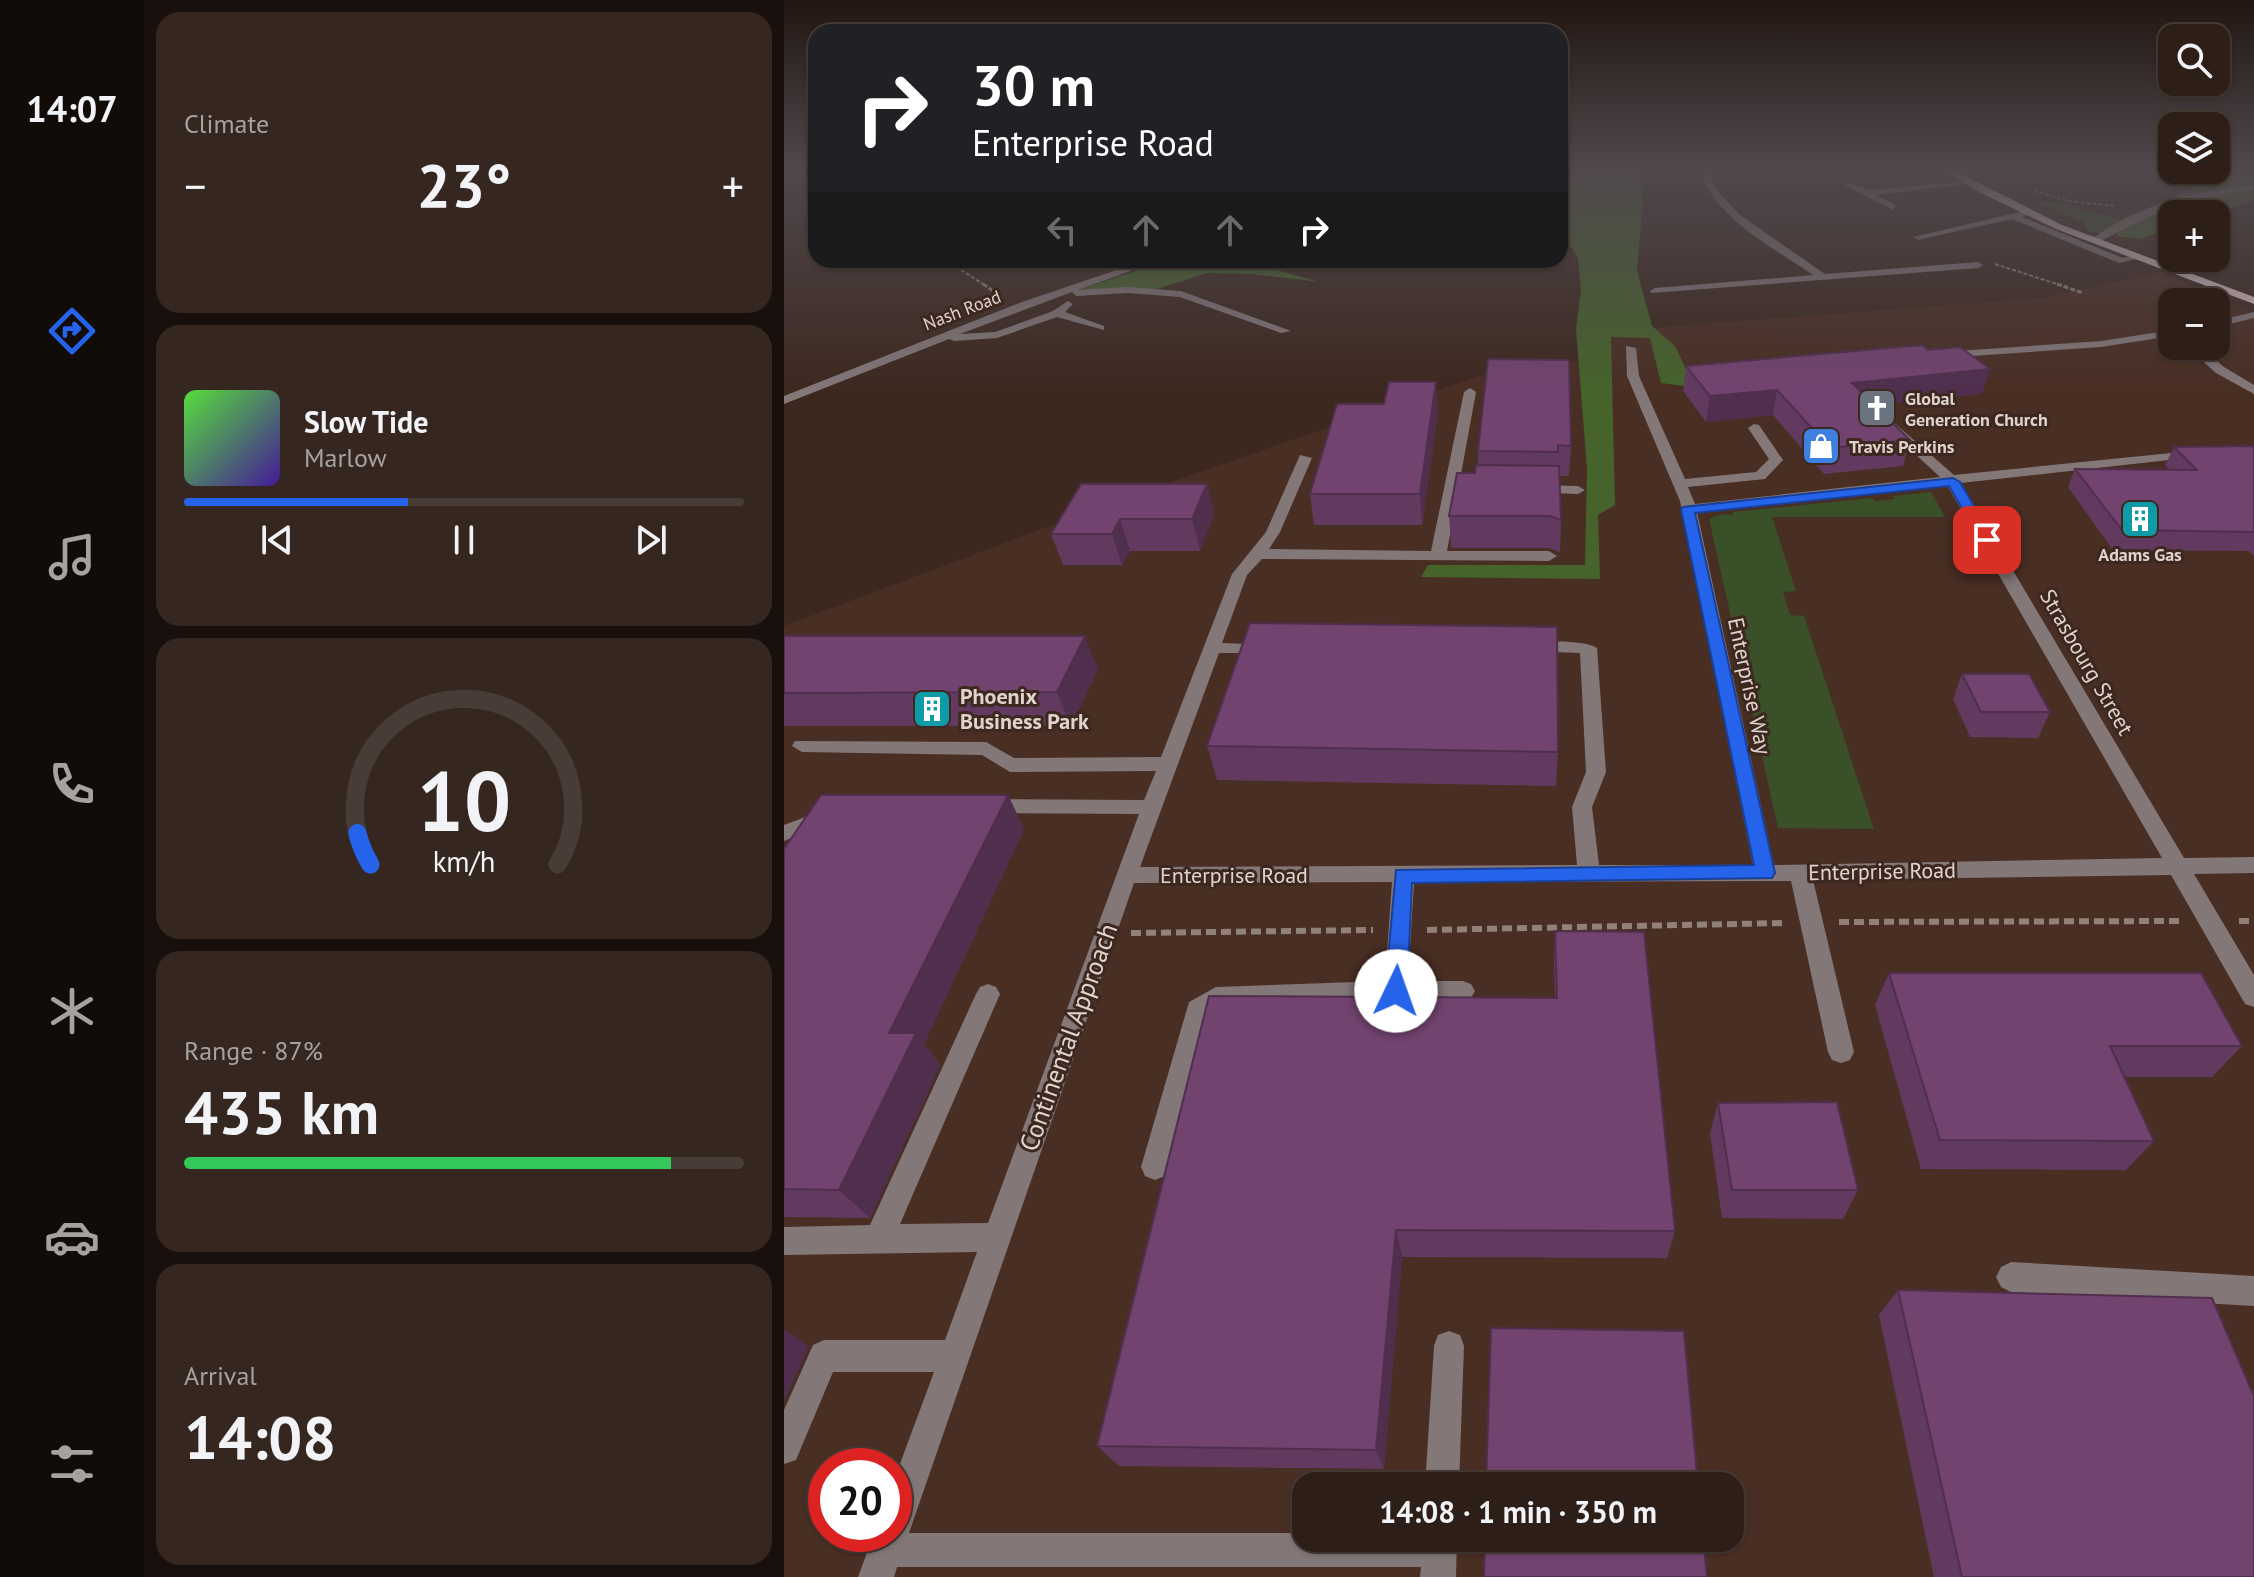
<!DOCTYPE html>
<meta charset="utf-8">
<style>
:root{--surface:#2d1e17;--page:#352720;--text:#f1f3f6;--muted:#a7a2a1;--line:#483c36;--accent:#2563eb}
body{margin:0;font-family:"PT Sans",sans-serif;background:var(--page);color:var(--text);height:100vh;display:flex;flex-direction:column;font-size:30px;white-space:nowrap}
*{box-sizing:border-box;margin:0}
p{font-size:26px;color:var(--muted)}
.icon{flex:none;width:44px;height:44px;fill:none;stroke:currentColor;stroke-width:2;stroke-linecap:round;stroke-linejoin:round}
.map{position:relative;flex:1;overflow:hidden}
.panel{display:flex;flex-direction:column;gap:12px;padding:12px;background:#19100d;width:640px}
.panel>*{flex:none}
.banner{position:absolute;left:24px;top:24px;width:760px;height:244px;border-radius:24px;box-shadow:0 2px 6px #0004,0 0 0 2px var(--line);background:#202124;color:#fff;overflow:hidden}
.fabs{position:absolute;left:1374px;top:24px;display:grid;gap:16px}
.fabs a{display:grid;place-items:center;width:72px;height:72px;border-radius:16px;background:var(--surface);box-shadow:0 2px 6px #0004,0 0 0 2px var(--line);font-size:40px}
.speed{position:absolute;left:24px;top:1448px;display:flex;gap:16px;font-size:40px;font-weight:700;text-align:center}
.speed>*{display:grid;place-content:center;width:104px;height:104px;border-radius:50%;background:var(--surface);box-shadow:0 2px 6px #0004,0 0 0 2px var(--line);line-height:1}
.speed .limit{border:12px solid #d22;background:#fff;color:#111}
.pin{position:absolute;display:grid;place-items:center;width:68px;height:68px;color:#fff;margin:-34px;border-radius:16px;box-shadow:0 4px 12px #0006}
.me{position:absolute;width:88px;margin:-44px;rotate:3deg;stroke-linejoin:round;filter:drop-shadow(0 0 6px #0008)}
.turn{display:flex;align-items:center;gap:28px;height:168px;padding:0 32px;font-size:36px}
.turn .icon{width:104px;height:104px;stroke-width:2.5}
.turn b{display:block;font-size:56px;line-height:68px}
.lanes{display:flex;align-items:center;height:76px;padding:0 32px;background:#0003;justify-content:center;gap:40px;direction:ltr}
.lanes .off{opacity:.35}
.big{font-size:60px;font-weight:800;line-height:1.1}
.panel .card{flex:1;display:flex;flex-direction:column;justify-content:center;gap:12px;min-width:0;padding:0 28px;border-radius:24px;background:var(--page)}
.panel .dial{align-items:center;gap:0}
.dial svg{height:208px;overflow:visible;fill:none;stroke:var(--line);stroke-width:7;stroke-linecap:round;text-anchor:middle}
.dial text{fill:var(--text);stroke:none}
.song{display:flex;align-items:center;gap:24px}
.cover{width:96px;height:96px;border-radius:12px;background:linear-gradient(135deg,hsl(110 70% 55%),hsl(260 70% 35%))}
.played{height:8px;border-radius:4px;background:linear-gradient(90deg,var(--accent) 40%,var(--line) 40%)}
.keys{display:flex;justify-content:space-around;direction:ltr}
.heat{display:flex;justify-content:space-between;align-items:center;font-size:44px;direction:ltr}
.charge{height:12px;border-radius:6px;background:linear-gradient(90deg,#34c759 87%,var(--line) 0)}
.trip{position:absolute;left:508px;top:1472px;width:452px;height:80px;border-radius:24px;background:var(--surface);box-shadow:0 2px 6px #0004,0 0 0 2px var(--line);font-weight:800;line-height:80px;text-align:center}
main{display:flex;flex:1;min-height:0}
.menu{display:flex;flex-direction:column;width:144px;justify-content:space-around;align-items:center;background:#120c09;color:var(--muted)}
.menu .icon{width:56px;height:56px}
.menu .selected{color:var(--accent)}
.menu b{font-size:36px;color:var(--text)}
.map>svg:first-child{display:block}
.built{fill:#492e23;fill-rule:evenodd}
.green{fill:#3a5028}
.forest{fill:#45632b}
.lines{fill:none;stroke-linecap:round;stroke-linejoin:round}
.path-far2{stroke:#918179;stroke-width:2;stroke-dasharray:4 2;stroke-linecap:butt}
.path-far1{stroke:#918179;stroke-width:3;stroke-dasharray:5 2;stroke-linecap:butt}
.path{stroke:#918179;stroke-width:6;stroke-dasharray:10 5;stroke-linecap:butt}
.minor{fill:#837778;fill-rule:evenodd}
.major{fill:#d9c0c3;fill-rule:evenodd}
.wall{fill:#623a5f}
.shaded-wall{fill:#502f4e}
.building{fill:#72436f;stroke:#502f4e;stroke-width:2}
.route{fill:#2563eb;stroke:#184099;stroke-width:2}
.labels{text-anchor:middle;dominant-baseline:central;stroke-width:6;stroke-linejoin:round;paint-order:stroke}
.far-street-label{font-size:18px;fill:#e0d3cd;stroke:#3c281f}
.far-poi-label{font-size:18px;font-weight:bold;fill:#e0d3cd;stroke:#3c281f;text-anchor:start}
.street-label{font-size:22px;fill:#e0d3cd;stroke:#3c281f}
.poi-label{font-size:22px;font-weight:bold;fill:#e0d3cd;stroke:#3c281f;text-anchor:start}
.near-street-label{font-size:26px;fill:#e0d3cd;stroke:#3c281f}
</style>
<main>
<nav class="menu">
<b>14:07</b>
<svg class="icon selected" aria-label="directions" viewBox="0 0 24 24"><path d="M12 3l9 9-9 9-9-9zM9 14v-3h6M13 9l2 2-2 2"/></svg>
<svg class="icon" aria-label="music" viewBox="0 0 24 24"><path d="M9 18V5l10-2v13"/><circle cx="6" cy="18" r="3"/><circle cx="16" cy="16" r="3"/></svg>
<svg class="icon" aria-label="phone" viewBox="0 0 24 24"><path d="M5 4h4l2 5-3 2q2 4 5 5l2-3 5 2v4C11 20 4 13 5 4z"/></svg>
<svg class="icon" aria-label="climate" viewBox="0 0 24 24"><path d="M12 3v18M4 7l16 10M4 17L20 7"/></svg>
<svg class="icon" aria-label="car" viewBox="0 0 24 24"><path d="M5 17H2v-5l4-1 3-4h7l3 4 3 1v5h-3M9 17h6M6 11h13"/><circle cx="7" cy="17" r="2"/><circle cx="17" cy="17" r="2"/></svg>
<svg class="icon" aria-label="filters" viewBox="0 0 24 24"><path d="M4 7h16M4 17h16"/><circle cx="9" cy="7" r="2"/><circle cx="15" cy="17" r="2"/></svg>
</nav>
<section class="panel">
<div class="card"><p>Climate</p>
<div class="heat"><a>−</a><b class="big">23°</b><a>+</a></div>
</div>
<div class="card">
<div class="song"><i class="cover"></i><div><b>Slow Tide</b><p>Marlow</p></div></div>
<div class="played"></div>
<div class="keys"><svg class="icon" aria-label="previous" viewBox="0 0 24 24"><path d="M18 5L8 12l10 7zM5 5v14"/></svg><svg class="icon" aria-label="pause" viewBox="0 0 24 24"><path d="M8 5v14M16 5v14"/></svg><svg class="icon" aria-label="next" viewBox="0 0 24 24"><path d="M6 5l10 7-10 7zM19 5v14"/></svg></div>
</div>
<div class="card dial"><svg viewBox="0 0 100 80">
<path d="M14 69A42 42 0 1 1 86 69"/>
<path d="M14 69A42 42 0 0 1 9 57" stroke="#2563eb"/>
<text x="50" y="56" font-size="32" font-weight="700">10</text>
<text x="50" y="72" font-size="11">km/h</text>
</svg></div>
<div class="card"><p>Range · 87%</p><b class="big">435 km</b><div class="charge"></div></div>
<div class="card"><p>Arrival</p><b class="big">14:08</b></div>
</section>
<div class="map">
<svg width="1470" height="1577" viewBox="0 0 1470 1577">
<rect width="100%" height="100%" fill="#3c281f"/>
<!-- built -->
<path class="built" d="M1378,272L1470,313V1577H0V626L337,499L738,361L811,362L814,332L1258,298ZM1388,302H1432V346H1388ZM42,1466H110V1534H42ZM522,1486H946V1538H522Z"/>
<!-- green -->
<g class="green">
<path d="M1254,202L1277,203L1336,220L1337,224L1326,235L1303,231L1300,223Z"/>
<path d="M1147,492L1161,517H988L1012,591L999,592L1006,615L1020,616L1090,829L994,828L925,519L937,514L949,515V512L1088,498L1091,501L1111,499L1109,496Z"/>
</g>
<!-- forest -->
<g class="forest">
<path d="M776,170H854L859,198L853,271L868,326L891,346L905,376L907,387L877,383L866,338L827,337L831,505L814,515L816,579L637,577L644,565H801L803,469L792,329L797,291L794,258L781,236L776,219Z"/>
<path d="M1442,174L1470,178V200L1430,214H1388V228L1356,239L1333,236L1336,220Z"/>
<path d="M383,260H456L536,282L468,274L423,273L373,289L333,292L295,290Z"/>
</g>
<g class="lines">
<!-- path-far2 -->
<g class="path-far2">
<path d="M24,170L32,175"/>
<path d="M1250,191L1285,201L1330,206"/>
<path d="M162,260L202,286"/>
<path d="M1211,264L1279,286"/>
</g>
<!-- path-far1 -->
<g class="path-far1">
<path d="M199,284L214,294"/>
<path d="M1273,284L1299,293"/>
</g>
<!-- path -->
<g class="path">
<path d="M1455,921H1470"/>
<path d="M1055,922L1397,921"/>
<path d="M643,930L1001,923"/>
<path d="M347,933L589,930"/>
</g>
<!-- minor -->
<g class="minor">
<path d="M923,170H932L926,176L931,188L956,215L1041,274L1194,262L1199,265L1194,268L867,293L866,291L871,288L1029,275C992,249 935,221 918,176Z"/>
<path d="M1063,181L1084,190L1186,181L1190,183L1092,195L1112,205L1109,210L1060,185Z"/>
<path d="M1470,186V190C1412,194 1366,215 1315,242L1307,240C1351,206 1415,189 1470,186Z"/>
<path d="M1240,211L1244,214L1238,217L1339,258L1355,254L1360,257L1335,263L1228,219L1134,240L1129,237Z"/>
<path d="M362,260H377L294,290L344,287L397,291L507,331L497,333L396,297L344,293L292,296L288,292L176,334L211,332L269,311L284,301L289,304L281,312L320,326V330L273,317L213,338L170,341L165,339L0,404V396L238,302Z"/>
<path d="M1470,312V318L1432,327V321Z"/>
<path d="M1388,330V336L1317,347L1159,358L1153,355L1159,352L1317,341Z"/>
<path d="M842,346L852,348L855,376L901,479L972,472L985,459L964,428L970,424L975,425L999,460L981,479L904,487L911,504L1156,477L1103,428V422L1108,421L1170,475L1417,450L1419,453L1412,457L1177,483L1400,858L1470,857V873L1410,874L1470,975V1007L1461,1004L1387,875L1029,880L1070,1052L1066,1060L1057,1063L1048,1060L1044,1052L1007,881L630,882L624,981H679L687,984L691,991L687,998L679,1001L436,1007L425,1015L385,1167L381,1176L371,1180L361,1176L357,1167L405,1002L432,987L601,981L608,882L350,883L125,1533H522V1538H673L672,1577H636L637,1567H113L110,1577H74L90,1534H110V1480L150,1372H49L12,1460L0,1464V1410L29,1345L40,1340H161L193,1252L0,1255V1227L86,1225L192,994L196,987L204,984L212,987L216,994L116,1224L204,1223L355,814L203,813L196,811L193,806L196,801L203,799L360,800L372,771L226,772L198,755L18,752L8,746L11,741L202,742L230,758L377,757L448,574L482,532L516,455L528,458L496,532L485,549L647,551L680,392L686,388L692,392L663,551H765L773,556L765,561L478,559L463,575L438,643L464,644L481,634L490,639L474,653H435L356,867L793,865L788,807L802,772L796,653L743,651L740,647C750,639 803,640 813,648L822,772L808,807L815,865H969L896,501L843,376ZM1163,485L1378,858L990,865L913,512Z"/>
<path d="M1402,346H1415L1440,367L1470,385V394L1432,373Z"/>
<path d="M750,485L794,486L801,490L794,494L745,492L743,489Z"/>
<path d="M40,810L47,812L50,817L47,822L0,841V825Z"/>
<path d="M1227,1262L1470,1276V1306L1227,1292L1217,1287L1212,1277L1217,1267Z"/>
<path d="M665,1331L676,1335L680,1346L675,1486H641L650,1346L654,1335Z"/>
</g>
<!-- major -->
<path class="major" d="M1160,170H1170L1278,225L1470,297V304L1272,229L1197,193Z"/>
</g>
<!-- wall -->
<g class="wall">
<path d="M704,359L787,446L785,476H775L777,520L776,552L765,548H667L665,516L691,473L694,465V451Z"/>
<path d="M902,366L1198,394L1090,405L1126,440L1119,466L1040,474L989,415L922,422L899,391Z"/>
<path d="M654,411L638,525H530L526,494Z"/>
<path d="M1470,446V556L1465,551L1329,550L1284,487L1291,469L1385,470L1381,465L1390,447Z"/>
<path d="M423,484L430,514L416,551H346L338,565H279L267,534Z"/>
<path d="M0,636L314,669L287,726H0Z"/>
<path d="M1178,674L1266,712L1254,738L1186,737L1169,699Z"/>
<path d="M423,746L774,752L772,786L433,780Z"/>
<path d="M224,795L240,829L140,1044L156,1065L86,1218L0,1217V849Z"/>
<path d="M771,931L891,1231L883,1258L618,1257L600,1469L335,1466L313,1446L771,998L770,964Z"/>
<path d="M1105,973L1458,1046L1428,1077H1341L1370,1141L1342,1170L1137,1169L1091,1005Z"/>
<path d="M934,1103L1074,1190L1059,1219L938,1218L926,1133Z"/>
<path d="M1114,1290L1470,1577H1150L1095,1315Z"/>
</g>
<!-- shaded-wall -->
<g class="shaded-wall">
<path d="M1206,369L1198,394L1062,408L1068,383Z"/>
<path d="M652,382L654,411L638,525L636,494Z"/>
<path d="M993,390L989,415L922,422L926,396Z"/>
<path d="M423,484L430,514L416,551L408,519Z"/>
<path d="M336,519L346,551L338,565L328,534Z"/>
<path d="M301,636L314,669L287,726L273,692Z"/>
<path d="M224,795L240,829L140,1044L156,1065L86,1218L55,1190L105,1033Z"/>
<path d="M612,1230L618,1257L600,1469L592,1450Z"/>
<path d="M0,1329L25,1346L0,1402Z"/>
</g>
<!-- building -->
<g class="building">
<path d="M1139,345L1144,350L1176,347L1206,369L1068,383L1126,440L1046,448L993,390L926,396L902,366Z"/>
<path d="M704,359L785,360L787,446L774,445V452L694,451Z"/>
<path d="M605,382H652L636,494H526L553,404H600Z"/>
<path d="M1470,446V532L1338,530L1291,469L1413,470L1390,447Z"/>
<path d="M692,465L775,466L777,520L766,516H665L673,473H691Z"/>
<path d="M297,484H423L408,519H336L328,534H267Z"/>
<path d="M466,623L773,627L774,752L423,746Z"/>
<path d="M0,636H301L273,692L0,693Z"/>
<path d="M1178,674H1245L1266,712H1197Z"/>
<path d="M37,795H224L105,1033H132L55,1190L0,1189V849Z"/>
<path d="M771,931L860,932L891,1231L612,1230L592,1450L313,1446L425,996L773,998Z"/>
<path d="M1105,973H1417L1458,1046H1326L1370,1141L1156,1140Z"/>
<path d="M1053,1102L1074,1190H948L934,1103Z"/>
<path d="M1114,1290L1428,1298L1470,1396V1577H1178Z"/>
<path d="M707,1328L900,1331L914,1486H702Z"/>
<path d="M701,1538H919L923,1577H700Z"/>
</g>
<!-- sky -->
<linearGradient id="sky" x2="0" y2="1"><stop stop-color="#211611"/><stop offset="0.43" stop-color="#50484d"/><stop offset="1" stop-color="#50484d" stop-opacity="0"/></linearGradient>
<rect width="1470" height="391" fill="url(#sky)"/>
<!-- route -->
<path class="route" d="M1169,478L1176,482L1210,540L1208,543H1198L1165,486L911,513L991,873L988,878L628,883L623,991L620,997L612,1000L604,997L601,991L612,870L970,865L897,509L899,507Z"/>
<!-- icons -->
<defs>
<g id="church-square" transform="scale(2)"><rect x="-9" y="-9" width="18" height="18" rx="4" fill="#6b7280" stroke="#3c281f"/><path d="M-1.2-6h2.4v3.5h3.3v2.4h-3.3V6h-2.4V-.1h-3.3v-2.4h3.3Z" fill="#fff"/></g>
<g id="shop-square" transform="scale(2)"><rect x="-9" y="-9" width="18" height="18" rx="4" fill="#3f7fe0" stroke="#3c281f"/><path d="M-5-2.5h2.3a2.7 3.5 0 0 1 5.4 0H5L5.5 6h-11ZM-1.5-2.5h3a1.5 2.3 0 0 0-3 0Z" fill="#fff"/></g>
<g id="building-square" transform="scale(2)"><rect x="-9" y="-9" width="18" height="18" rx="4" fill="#0f9aa8" stroke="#3c281f"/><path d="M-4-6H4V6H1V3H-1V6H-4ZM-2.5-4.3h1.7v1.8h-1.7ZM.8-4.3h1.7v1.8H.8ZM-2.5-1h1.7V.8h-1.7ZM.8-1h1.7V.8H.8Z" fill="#fff"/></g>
</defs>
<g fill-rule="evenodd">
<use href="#church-square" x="1093" y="408"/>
<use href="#shop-square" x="1037" y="446"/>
<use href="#building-square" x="1356" y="519"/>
<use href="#building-square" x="148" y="709"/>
</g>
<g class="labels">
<!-- far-street labels -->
<g class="far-street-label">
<text transform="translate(178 310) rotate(-21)">Nash Road</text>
</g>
<!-- far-poi labels -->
<g class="far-poi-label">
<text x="1121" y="398">Global<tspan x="1121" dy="21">Generation Church</tspan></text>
<text x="1065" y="446">Travis Perkins</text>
<text x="1356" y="554" text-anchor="middle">Adams Gas</text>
</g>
<!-- street labels -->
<g class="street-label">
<text transform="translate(1303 662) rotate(60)">Strasbourg Street</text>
<text transform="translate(966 686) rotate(78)">Enterprise Way</text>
<text transform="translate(1098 871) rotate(-1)">Enterprise Road</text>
<text x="450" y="875">Enterprise Road</text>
</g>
<!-- poi labels -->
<g class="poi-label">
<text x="176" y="696">Phoenix<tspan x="176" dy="25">Business Park</tspan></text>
</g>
<!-- near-street labels -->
<g class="near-street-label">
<text transform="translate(284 1037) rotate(-70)">Continental Approach</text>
</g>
</g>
</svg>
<div class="fabs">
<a><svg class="icon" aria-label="search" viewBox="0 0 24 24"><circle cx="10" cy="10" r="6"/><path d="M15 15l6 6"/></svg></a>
<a><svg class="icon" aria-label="layers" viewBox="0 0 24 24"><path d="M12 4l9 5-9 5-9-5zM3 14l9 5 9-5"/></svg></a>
<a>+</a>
<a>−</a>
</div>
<div class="speed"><div class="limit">20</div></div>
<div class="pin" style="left:1203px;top:540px;background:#d93025"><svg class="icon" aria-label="arrive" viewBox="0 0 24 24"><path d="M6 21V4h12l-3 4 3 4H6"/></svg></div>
<svg class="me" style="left:612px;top:991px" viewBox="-20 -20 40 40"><circle r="19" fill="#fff"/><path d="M0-13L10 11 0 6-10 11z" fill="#2563eb"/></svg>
<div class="trip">14:08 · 1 min · 350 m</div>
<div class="banner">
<div class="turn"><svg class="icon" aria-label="right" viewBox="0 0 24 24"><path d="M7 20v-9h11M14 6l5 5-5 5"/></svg><div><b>30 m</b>Enterprise Road</div></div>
<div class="lanes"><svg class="icon off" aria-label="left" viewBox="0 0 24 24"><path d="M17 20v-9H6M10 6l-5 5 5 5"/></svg><svg class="icon off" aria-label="ahead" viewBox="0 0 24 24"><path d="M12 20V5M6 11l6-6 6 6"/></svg><svg class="icon off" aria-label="ahead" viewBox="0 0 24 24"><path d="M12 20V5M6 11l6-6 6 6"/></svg><svg class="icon" aria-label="right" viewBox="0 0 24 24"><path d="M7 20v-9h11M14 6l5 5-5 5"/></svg></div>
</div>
</div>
</main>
